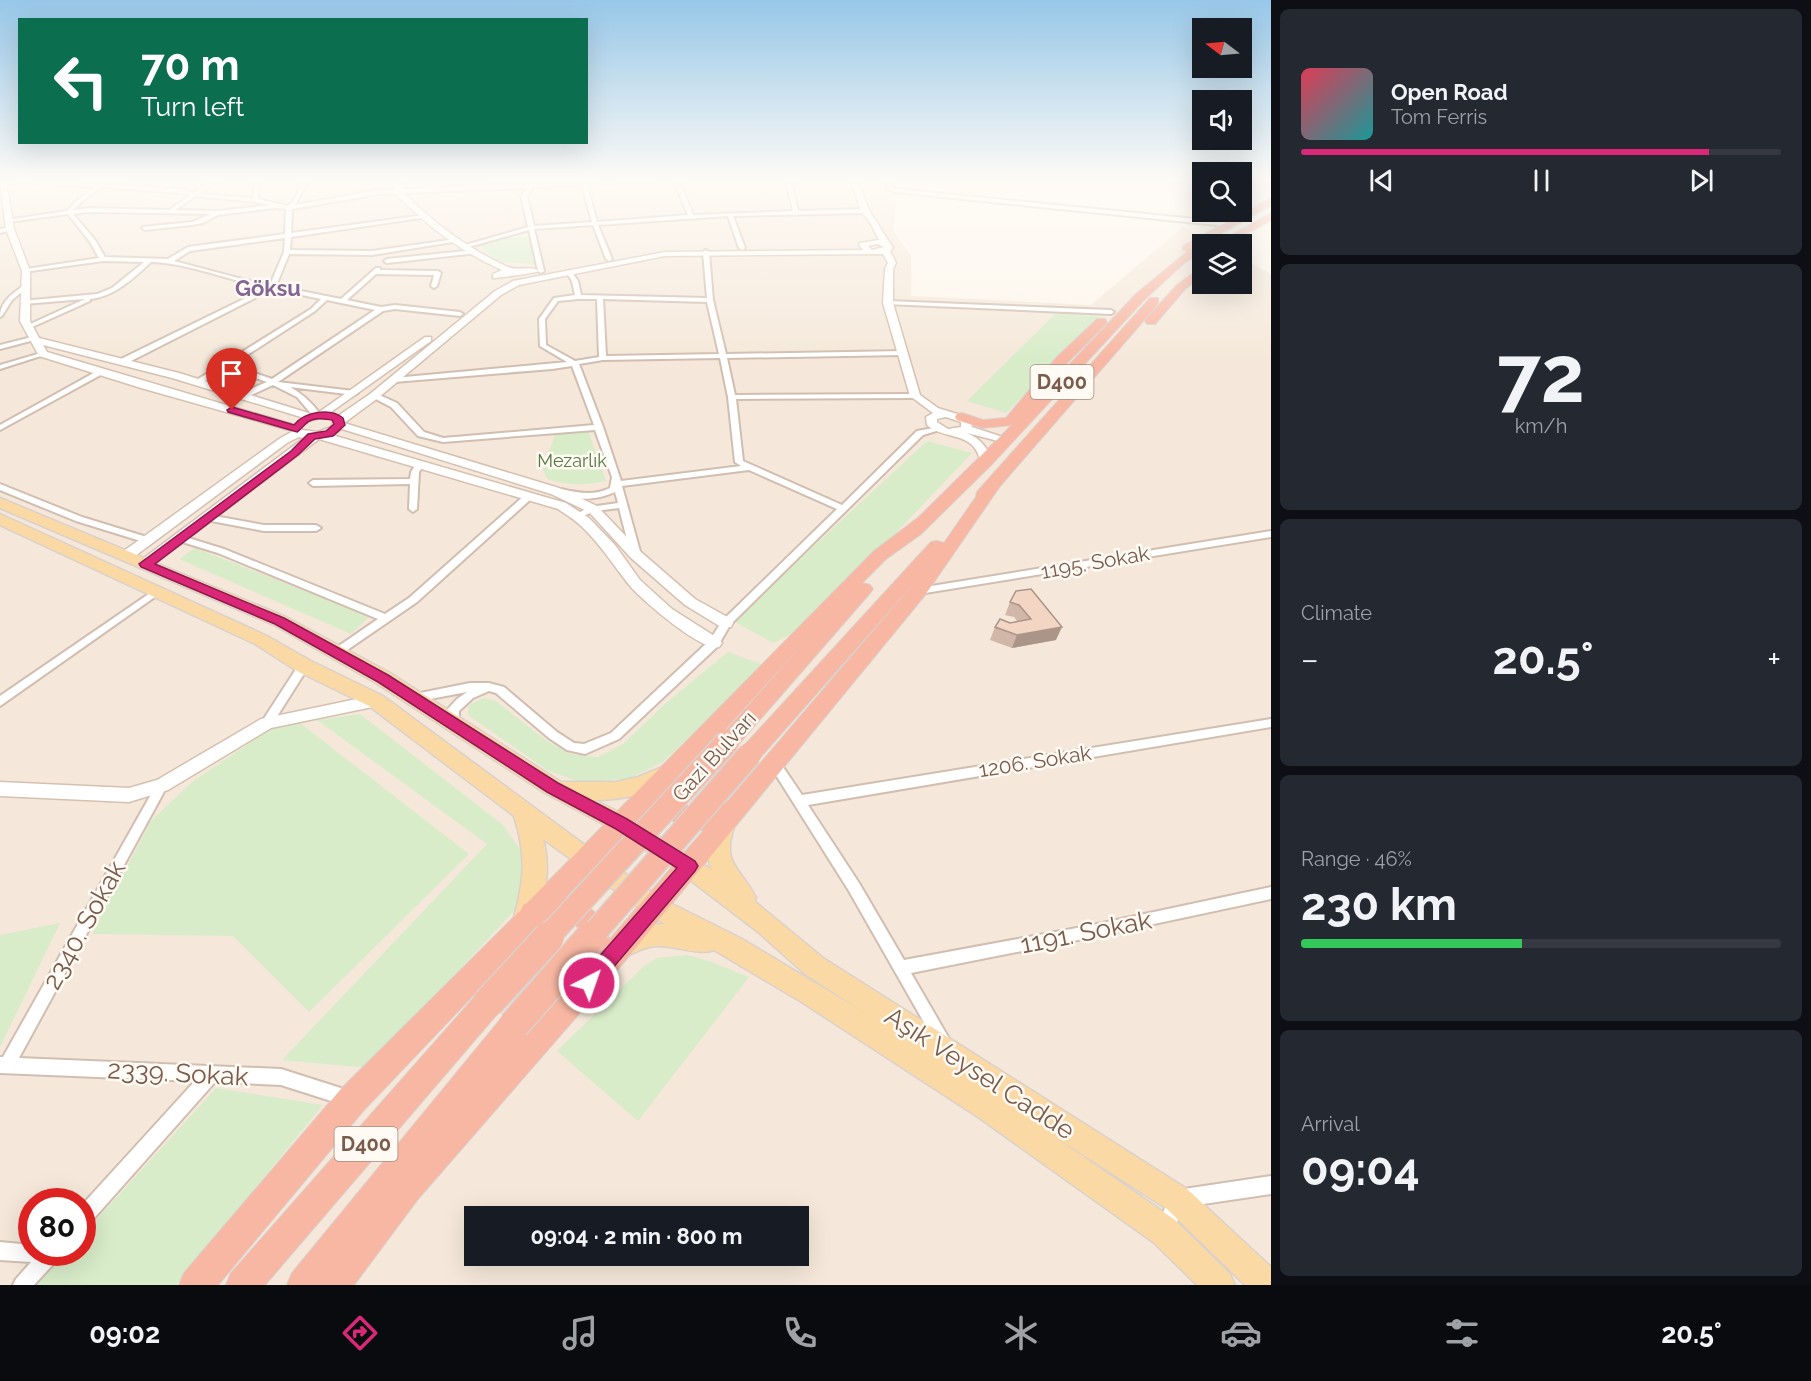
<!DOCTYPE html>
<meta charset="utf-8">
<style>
:root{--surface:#171b24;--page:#242831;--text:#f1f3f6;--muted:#9ea1a6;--line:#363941;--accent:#db2777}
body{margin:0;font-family:Raleway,sans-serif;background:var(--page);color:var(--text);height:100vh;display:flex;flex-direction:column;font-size:22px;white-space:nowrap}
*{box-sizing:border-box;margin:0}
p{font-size:20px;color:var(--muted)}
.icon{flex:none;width:33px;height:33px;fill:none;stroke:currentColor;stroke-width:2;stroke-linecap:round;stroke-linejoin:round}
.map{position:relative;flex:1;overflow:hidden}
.panel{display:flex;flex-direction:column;gap:9px;padding:9px;background:#0d0f14;width:540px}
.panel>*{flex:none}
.guide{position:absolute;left:18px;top:18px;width:570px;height:126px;border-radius:0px;box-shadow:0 6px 24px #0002;background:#0b6e4f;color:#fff;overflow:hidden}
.needle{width:39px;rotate:286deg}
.buttons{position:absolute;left:1192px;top:18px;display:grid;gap:12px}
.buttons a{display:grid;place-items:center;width:60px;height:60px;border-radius:0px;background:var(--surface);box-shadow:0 6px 24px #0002;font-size:30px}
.speed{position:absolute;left:18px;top:1188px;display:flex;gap:12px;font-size:30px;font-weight:700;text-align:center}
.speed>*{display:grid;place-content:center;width:78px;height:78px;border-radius:50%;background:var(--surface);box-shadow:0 6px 24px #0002;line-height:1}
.speed .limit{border:9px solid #d22;background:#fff;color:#111}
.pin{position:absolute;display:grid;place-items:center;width:51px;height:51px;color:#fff;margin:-62px -26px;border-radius:50% 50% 50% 0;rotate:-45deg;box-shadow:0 0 6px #0007}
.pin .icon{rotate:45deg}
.me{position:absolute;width:66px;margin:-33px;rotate:41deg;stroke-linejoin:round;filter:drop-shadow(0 0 4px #0008)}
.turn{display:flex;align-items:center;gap:21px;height:126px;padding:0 24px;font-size:27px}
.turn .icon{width:78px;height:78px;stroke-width:2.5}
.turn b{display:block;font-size:42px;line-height:51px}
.big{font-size:45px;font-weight:700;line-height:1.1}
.panel .card{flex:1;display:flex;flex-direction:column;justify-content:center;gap:9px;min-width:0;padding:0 21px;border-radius:9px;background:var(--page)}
.panel .dial{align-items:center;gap:0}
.dial b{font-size:78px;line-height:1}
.song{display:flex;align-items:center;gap:18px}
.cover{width:72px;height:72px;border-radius:9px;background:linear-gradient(135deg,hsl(350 70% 55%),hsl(180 70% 35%))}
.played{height:6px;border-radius:3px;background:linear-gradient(90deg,var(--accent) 85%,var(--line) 85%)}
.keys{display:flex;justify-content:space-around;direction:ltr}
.heat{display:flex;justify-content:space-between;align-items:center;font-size:33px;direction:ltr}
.charge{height:9px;border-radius:4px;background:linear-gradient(90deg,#34c759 46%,var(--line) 0)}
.trip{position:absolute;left:464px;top:1206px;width:345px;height:60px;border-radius:0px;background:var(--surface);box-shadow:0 6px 24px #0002;font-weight:700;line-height:60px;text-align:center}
.tabs{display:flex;height:96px;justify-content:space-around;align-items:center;background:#090b0e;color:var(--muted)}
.tabs .icon{width:42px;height:42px}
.tabs .active{color:var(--accent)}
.tabs b{font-size:27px;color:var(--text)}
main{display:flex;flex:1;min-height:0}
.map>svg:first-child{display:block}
.residential{fill:#f5e8da;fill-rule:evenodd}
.green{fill:#d8ecc9}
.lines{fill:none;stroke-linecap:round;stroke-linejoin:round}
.street-casing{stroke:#d1beb0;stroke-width:4}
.secondary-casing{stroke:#d6c0b0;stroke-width:3}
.primary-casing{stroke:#dad1cd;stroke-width:3}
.highway-casing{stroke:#dad1cd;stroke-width:2}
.street{fill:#fff;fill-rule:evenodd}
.secondary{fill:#fff;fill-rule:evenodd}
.primary{fill:#fbd9a5;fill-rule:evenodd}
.highway{fill:#f7b7a3;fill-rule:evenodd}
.highway-bridge-far1-casing{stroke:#dad1cd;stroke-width:26;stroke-linecap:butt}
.highway-bridge-casing{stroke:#dad1cd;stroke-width:33;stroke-linecap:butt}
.highway-bridge-far1{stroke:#f7b7a3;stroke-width:23}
.highway-bridge{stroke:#f7b7a3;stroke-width:30}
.wall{fill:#d1b7a8}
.shaded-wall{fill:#aa9588}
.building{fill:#f3d5c3;stroke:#aa9588;stroke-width:1.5}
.route{fill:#db2777;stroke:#8e194d;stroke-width:1.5}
.labels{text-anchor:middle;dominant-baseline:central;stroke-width:5;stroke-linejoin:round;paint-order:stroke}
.far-park-label{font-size:18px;fill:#537a41;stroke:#fffaf3}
.shield{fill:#fffaf3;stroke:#a28b7f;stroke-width:1.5}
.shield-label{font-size:20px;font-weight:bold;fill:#7a5c4d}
.street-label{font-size:21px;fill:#7a5c4d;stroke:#fffaf3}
.far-district-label{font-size:22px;font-weight:bold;fill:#846695;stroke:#fffaf3}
.near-street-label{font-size:26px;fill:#7a5c4d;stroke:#fffaf3}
</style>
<main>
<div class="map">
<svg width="1271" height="1285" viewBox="0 0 1271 1285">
<rect width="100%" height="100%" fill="#fdf6ec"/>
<!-- residential -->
<path class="residential" d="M0,181H927L925,195H897L893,231L911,255V296L1091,305L1183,227L1215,244H1203V284H1242V259L1271,274V1285H0ZM32,1202H82V1252H32ZM474,1216H798V1256H474Z"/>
<!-- green -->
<g class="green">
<path d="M531,237L540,265L498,261L478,245L505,238Z"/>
<path d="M1056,313L1105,317L1006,413L967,401Z"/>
<path d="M588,430L606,481C585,485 568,486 547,479L543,469L555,434Z"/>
<path d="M927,441L972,453L848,583L798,631L773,643L733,621Z"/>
<path d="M195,548L370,616L351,634L179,559Z"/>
<path d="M728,652L764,665L663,762L630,778L582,783L547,770L468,715L469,705L484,698L496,701L547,741L571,754L598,757L623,744L666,703Z"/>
<path d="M360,714L503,825L522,852L525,878L515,910L368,1068L282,1060L487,844L317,720Z"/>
<path d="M296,720L469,854L309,1012L233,936L92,934L151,821L192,782L270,729Z"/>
<path d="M60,923L0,1047V935Z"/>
<path d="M687,955L712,962L749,977L638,1121L557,1051L644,966L657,958Z"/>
<path d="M216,1088L323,1105L176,1285H36L66,1253L82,1252L83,1234Z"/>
</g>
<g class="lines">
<!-- street casing -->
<g class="street-casing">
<g id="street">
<path d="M16,181H63L179,189L194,193L211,181H217L199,194L253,198L255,181H259L258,199L288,206L293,202L303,181H308L295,205L380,190L531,184L534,183L536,184L654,181L587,185L597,222L688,215L674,181H679L693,215L793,211L786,181H791L798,211L865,209L868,211L865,213L733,216L745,248L742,250L739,248L728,216L598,225L612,259L609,261L606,259L593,225L534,229L544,271L541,273L538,271L529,230L465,248L462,246L528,227L521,196L528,188L380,194L292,209L291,233L425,215L428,217L291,237L290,250L372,251L456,239L459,241L372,255L289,254L276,286L341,299L376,268H380V270L438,271L441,273L437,286L434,288L431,286L434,275L376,274L347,300L381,307L395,305L460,312L463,314L460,316L395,309L383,311L278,382L354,391L358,393L354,395L290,387C303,394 312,403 321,415L317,417H314L297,397L273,385L247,397H241V393L267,382L241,373L229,366L202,383L195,381L311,309L321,299L273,289L127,363H121V359L266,288C229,280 188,263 151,262C134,278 114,297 90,299V301L30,328H26V326L85,299L24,304L22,303V301L97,294L112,288L144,262L103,261L24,272L23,271L26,269L99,258L90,242L68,214L9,222L6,220L67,211L75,202L95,187L23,183L0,185L2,183ZM582,185L592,222L534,226L527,196L534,187ZM101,187L179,193L191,195L169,210L89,208L73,210L79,204ZM196,196L255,202L271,205L218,211L175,210ZM275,208L286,209L285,234L188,247L168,259L105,257L95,240L73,214L89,212L211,214L192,222L143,227L142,228L145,230L192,225L203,223L218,215ZM285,238L284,252L270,285L238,278L174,261L190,251ZM327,300L375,310L272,379L246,370L235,363L315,311Z"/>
<path d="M888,181H893L892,187L896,189L1226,222L1229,224L1226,226L895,192L886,188Z"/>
<path d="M10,227L12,228V230L0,233V229Z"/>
<path d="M475,250L477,251V253L387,263L384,261L387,259Z"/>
<path d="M706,250L709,252L713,300L726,354L903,351L907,353L903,355L727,358L735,395L915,394L919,396L915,398L736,399L743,461L842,505L917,431L939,427L943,429L923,435L730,625L718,646L619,739L585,754L567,750L549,738L496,693L489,691L473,698L459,711V723L457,726H449L447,723V710L457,699L467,692L414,702L410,701L408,698L410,695L470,683H489L500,686L504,687L557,732L574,743L584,744L611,733L710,640L722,621L837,509L749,470L622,486L641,555L636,558L631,555L619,508L595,511L576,519L572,516L590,507L618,503L615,492C598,500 573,502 557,492L561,489C578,493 594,496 610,488L612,477L595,430L443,442L418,436L391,407L370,396L377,394L397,403L424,432L443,438L594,425L572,366L552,369L394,382L390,380L394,378L567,362L540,346L539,319L554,298L575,295L572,281L566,272L567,271H571L578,281L581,295L707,298L703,252ZM578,299H597L599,357L575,361L546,345L545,319L558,301ZM603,299L707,302L719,354L606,356ZM720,358L728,397L735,462L741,466L621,481L603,427L579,364L603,360Z"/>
<path d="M23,286L28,287L12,300L2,316L0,317C0,302 12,294 23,286Z"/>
<path d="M888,301L1111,310L1114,312L1111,314L886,304L885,303Z"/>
<path d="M36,336L39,338L38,339L0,349V345Z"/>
<path d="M41,353L47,354L0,369V365Z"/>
<path d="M99,370L106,372L0,430V425Z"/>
<path d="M420,462L424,465L419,472L417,509L413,512L409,509L410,484L313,486L309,483L313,480L410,479L411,472L417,463Z"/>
<path d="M0,484L82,517L150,538L152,540L147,543L76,521L0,490Z"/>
<path d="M528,494L531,495V499L417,602L337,657L333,656L332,653L333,650L378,619L218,553L179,541L177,539L182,536L224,549L385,614L409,598L525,495Z"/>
<path d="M209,515L264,525H316L321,528L316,531H264L206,520L204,518L206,516Z"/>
<path d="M1271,531V537L919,594L914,591L919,588Z"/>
<path d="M156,589L159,590L161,592L159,594L0,706V696Z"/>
<path d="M304,662L309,666L271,726H263L261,723L263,720L300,663Z"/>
<path d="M1271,719V727L808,805L859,883L904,960L1093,925L1271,887V899L1093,937L911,973L951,1042L948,1047L943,1050L938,1047L849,891L769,764L771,761L775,759L779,761L802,795Z"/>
<path d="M162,780L166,782L168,785L166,788L19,1058L281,1069L350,1091L356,1093L358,1099L356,1105L350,1107L281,1085L215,1082L88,1225L82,1228V1205L195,1081L0,1073V1057H3L158,782Z"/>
<path d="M1271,1176V1194L1183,1207L1172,1234L1166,1237L1160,1234L1157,1228L1171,1193L1177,1190Z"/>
<path d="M0,1242L32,1245V1252L61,1253L58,1259L34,1285H13L16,1279L31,1262L0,1260Z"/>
</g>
</g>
<!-- secondary casing -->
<g class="secondary-casing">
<g id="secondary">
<path d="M0,181H6L14,229L30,271V321L39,338L179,373L315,415L425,337H431V341L324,417L311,420L172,378L43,345L47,352L301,427L302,430L318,432L331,427L335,418L370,394L495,291L513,281L665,252L863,250L859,245L860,243L879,240L871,224L861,211L851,181H858L869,210L893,248L890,251L896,263L893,269V303L920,395L938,408L970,418L972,427L1012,440L1006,443L967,433C981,439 988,448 992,462L986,466L982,465C980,460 979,455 976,450C966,433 941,438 927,425L926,417L933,413L910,396L883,303L885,269L888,263L883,254L665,256L519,285L501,295L378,398L344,423L559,488L597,506L641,552L695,599L731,619L733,623L731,627H721L685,605L631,558L589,512L551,494L342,429L332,435L566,503L589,518L615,545L640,580L672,609L719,639L722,643L719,647C702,652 642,600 630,586C613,565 600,543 580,525C574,519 565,514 558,509L319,439L150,567H140L138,564L140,561L304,438L299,437L287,443L131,559H121L119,556L121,553L279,439L293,431L141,388L39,356L20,321L22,271L6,229ZM877,244L884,247L872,250L868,246ZM946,417L961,422V427L948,429L937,422V419Z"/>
<path d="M394,181H402V191C432,222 468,249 508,267C518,271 531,265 539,271C537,273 497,278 493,278V274L502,270C461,252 426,225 395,193Z"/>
<path d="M376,695L382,697L384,701L382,705L271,728L168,790L129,802L0,796V782L129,788L157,780L261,719Z"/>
</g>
</g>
<!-- primary casing -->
<g class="primary-casing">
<path id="primary" d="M0,498L286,617L390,673L561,782H616L638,777L665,766L672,768L675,774C665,794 616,800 595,800L630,818L712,870C704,853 707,837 715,821L723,818L731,821L734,827C721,866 742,868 756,898L754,901L823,958L1187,1189L1271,1267V1285H1245L1167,1209L1049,1133L1175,1220L1230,1274L1235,1285H1197L1153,1242L978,1117L800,1001L714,950C698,956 674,945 656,946C643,947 635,953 624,957L615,954L612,946C620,927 647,924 665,924L646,913L543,839C551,867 546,902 533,929L525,932L517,929L513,921C524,881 527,857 514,816L369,706L297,671L255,644L0,525V514L267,636L311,661L383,696L593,851L662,899L742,939L865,1013L805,974L758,932L681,873L614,830L545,793L376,683L274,625L0,508Z"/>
</g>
<!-- highway casing -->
<g class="highway-casing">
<g id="highway">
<path d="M1271,198V205L1204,243L1207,244H1203V251L1183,264L1144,300L991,465L921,534L886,559L862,583L870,585L873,589L870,593L736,747L728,749L720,747L717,741L803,644L676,783L681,790L680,799C694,817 711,809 728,801L921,575L758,760L750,763L742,760L739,754L742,748L931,542L937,541L944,543L976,497L977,492L1150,298H1158V304L1000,486L925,595L624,962L418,1199L354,1285H287L292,1273L504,1015L514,1011L524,1015L528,1025L524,1035L594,957L587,955C584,948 584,942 582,935C577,919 558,918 544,921L363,1111L218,1285H179L184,1273L341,1089L521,910L523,905L527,903L874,551L919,517L1012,425L982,428L957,420L955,417L957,414L962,413L983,420L1006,418L1057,357L1097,319H1105L1107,322L1105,325L1067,363L1036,400L1136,294L1188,251L1183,250V246ZM657,802C666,820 684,831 704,830L609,940C605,916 589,904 566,897Z"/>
<path d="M1271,213V220L1228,244H1216Z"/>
<path d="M1203,266V275L1185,289L1155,324H1147L1145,321L1147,318L1177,285Z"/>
<path d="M488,989L498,993L502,1003L498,1013L265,1285H226L231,1273L478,993Z"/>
</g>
</g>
<!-- street -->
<use href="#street" class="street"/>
<!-- secondary -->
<use href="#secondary" class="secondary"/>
<!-- primary -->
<use href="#primary" class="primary"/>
<!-- highway -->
<use href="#highway" class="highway"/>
<!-- highway-bridge-far1 casing -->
<g class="highway-bridge-far1-casing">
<g id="highway-bridge-far1">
<path d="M547,938L728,741"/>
<path d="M590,938L750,754"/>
</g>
</g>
<!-- highway-bridge casing -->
<g class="highway-bridge-casing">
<g id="highway-bridge">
<path d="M488,1003L549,937"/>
<path d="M514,1025L591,937"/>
</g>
</g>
<!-- highway-bridge-far1 -->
<use href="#highway-bridge-far1" class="highway-bridge-far1"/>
<!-- highway-bridge -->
<use href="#highway-bridge" class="highway-bridge"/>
</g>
<!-- wall -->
<path class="wall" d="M1016,591L1056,640L1012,648L990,640L995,627L1017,621L1014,617L1005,615L1010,602Z"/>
<!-- shaded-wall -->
<path class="shaded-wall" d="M1062,627L1056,640L1012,648L1017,635Z"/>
<!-- building -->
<path class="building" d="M1031,589L1062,627L1017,635L995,627L1000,619L1010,623L1031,619L1019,605L1010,602L1016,591Z"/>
<!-- sky -->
<linearGradient id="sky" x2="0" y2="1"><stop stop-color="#97c7e8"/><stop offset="0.5" stop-color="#fefbf6"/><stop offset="1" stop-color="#fefbf6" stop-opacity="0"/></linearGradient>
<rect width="1271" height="361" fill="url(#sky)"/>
<!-- route -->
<path class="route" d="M232,407L294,425C304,412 330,407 343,418L345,425L333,436L315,439L298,455L155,564L284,618L388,675L558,783L627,819L695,861L698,866L695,871L595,989L589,992L582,989L579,983L582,976L677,868L616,829L547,792L378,682L275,624L141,567L139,564L291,451L308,434L326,431L334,424L332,420C324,419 315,417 308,422C303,425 302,429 297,432L228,412L227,410Z"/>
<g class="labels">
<!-- far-park labels -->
<g class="far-park-label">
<text x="572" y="460">Mezarlık</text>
</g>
<!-- shield labels -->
<g class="shield">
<rect x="1030.5" y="365" width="63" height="34" rx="4.5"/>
<rect x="334.5" y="1127" width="63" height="34" rx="4.5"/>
</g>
<g class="shield-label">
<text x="1062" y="382">D400</text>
<text x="366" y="1144">D400</text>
</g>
<!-- street labels -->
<g class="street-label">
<text transform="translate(1095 562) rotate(-10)">1195. Sokak</text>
<text transform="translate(714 756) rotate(-48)">Gazi Bulvarı</text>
<text transform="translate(1035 761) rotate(-9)">1206. Sokak</text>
</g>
<!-- far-district labels -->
<g class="far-district-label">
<text x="268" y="288">Göksu</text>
</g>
<!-- near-street labels -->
<g class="near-street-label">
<text transform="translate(84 925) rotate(-61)">2340. Sokak</text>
<text transform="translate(1086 932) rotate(-11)">1191. Sokak</text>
<text transform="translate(178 1073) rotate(3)">2339. Sokak</text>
<text transform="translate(980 1073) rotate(33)">Aşık Veysel Cadde</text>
</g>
</g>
</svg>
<div class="buttons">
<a><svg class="needle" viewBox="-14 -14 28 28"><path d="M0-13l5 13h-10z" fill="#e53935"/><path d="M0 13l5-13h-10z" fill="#9ea1a6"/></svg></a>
<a><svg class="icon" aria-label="sound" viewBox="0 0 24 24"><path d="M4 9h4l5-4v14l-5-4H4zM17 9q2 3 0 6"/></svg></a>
<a><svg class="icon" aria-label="search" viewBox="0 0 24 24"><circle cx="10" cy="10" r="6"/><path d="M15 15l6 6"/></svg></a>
<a><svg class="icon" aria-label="layers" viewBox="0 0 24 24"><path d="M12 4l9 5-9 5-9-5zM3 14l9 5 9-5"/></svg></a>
</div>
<div class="speed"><div class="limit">80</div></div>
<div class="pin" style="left:232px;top:410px;background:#d93025"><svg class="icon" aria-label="arrive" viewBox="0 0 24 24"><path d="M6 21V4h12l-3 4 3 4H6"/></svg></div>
<svg class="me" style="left:589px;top:983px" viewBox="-20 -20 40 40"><circle r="17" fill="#db2777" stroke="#fff" stroke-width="3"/><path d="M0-11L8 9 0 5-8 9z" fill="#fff"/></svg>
<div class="trip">09:04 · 2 min · 800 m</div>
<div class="guide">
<div class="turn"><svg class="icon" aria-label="left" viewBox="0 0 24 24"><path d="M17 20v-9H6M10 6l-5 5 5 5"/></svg><div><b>70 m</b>Turn left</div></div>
</div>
</div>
<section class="panel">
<div class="card">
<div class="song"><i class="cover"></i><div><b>Open Road</b><p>Tom Ferris</p></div></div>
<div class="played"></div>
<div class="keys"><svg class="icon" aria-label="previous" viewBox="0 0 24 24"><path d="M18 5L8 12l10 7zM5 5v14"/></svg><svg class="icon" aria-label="pause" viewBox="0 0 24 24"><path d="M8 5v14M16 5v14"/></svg><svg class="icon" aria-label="next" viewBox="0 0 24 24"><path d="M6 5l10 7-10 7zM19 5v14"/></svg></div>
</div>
<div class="card dial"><b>72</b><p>km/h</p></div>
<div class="card"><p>Climate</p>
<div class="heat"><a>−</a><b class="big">20.5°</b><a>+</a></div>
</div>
<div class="card"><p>Range · 46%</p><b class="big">230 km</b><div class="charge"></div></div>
<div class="card"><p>Arrival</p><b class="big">09:04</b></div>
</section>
</main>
<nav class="tabs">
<b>09:02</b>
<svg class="icon active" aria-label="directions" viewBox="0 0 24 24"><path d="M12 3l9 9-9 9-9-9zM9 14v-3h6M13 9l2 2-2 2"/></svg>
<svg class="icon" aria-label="music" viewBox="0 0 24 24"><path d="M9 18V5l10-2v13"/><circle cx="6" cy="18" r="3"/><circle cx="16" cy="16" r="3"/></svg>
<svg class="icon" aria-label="phone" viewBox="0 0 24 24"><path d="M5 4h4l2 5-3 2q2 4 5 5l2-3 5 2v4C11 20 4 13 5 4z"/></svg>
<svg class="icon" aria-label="climate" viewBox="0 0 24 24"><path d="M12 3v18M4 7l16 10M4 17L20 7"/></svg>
<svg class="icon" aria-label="car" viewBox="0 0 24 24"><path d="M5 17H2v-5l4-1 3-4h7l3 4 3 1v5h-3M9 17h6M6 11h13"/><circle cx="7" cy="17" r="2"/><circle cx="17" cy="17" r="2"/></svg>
<svg class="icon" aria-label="filters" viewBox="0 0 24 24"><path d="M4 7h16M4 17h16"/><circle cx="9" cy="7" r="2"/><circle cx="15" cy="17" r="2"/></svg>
<b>20.5°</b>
</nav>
